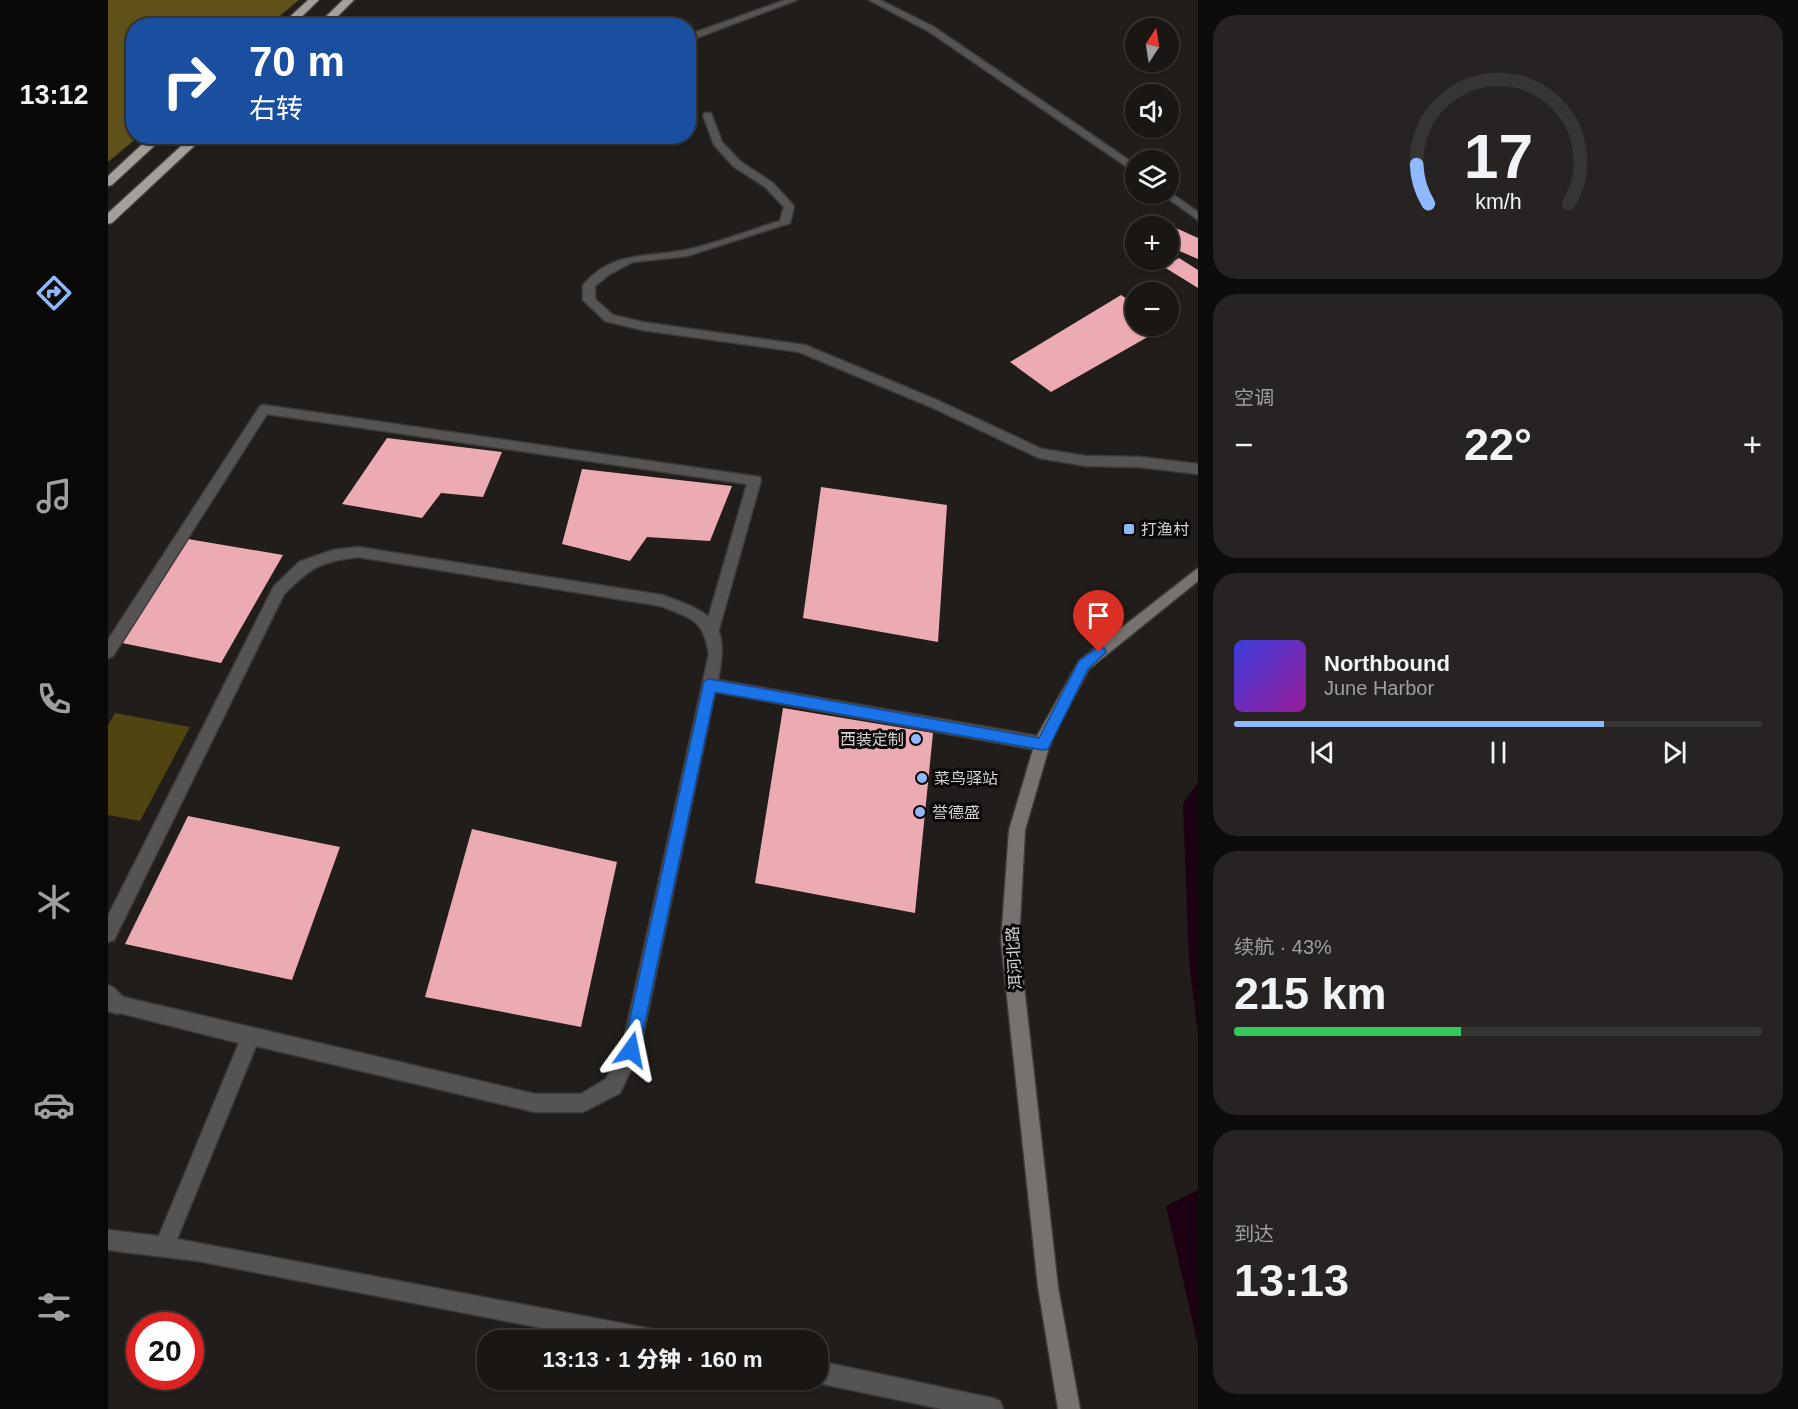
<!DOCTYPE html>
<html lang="zh">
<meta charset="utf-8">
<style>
:root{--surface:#191614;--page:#262322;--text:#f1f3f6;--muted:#9f9fa0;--line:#373534;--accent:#8fb8fd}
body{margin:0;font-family:Helvetica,"Noto Sans SC",sans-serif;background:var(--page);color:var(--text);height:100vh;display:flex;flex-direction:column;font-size:22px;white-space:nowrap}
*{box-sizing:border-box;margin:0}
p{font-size:20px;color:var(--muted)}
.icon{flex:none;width:33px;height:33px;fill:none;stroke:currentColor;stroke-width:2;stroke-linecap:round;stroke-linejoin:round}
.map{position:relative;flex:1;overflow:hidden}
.sheet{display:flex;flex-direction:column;gap:15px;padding:15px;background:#0e0c0b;width:600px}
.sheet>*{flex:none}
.guide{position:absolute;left:18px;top:18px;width:570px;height:126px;border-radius:24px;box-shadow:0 2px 4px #0004,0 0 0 2px var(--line);background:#1a4fa0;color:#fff;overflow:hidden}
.needle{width:39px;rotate:12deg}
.tools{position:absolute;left:1017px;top:18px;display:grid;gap:12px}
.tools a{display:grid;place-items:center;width:54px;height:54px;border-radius:50%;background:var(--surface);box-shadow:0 2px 4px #0004,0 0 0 2px var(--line);font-size:30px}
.speed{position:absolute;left:18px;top:1312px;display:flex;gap:12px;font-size:30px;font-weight:700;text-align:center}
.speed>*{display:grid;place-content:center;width:78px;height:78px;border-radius:50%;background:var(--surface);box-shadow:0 2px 4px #0004,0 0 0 2px var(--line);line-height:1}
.speed .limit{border:9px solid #d22;background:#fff;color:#111}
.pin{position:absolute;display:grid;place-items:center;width:51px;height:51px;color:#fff;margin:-62px -26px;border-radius:50% 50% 50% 0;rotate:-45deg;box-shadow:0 0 6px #0007}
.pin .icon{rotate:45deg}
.me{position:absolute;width:66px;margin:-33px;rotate:12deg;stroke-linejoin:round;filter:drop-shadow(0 0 4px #0008)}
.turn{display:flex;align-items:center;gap:21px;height:126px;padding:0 24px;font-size:27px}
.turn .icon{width:78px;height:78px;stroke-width:2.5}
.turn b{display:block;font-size:42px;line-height:51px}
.big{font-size:45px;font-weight:800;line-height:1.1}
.sheet .widget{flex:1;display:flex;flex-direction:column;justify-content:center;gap:9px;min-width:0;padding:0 21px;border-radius:24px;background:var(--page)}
.sheet .dial{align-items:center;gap:0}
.dial svg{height:156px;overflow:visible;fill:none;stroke:var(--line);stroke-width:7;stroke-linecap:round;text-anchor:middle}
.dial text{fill:var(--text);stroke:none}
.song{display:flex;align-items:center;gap:18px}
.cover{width:72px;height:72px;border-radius:9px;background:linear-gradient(135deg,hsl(240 70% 55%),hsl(300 70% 35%))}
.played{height:6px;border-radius:3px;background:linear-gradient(90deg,var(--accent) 70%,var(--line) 70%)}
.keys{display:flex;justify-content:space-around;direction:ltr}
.heat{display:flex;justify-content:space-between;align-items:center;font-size:33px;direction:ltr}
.charge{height:9px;border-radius:4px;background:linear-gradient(90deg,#34c759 43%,var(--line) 0)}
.trip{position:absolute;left:369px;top:1330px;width:351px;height:60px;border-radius:24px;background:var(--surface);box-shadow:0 2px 4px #0004,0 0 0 2px var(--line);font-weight:800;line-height:60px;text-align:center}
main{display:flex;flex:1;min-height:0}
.menu{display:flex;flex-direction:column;width:108px;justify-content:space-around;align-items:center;background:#0a0908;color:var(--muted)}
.menu .icon{width:42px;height:42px}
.menu .current{color:var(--accent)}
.menu b{font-size:27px;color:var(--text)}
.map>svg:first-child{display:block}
.green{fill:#504510}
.forest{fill:#5e5119}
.water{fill:#1d0012}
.building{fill:#ecabb2}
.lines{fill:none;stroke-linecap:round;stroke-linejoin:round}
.lane-casing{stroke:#3e3a38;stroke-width:3}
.street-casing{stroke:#3e3a38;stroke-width:3}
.secondary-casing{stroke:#3e3a38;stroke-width:3}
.highway-casing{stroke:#3e3a38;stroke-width:3}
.lane{fill:#555452;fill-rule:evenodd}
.street{fill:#555452;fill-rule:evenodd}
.secondary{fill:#75726f;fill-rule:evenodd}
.highway{fill:#a39f9b;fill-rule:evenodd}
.route{fill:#1a73e8;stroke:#114b97;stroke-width:1.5}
.poi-dot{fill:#8fb8fd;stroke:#090707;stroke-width:2}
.labels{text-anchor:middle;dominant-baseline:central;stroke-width:6;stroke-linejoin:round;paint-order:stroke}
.poi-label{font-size:16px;fill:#d6d2d1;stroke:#090707;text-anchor:start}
.street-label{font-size:16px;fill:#d6d2d1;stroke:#090707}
</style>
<main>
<nav class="menu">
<b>13:12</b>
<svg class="icon current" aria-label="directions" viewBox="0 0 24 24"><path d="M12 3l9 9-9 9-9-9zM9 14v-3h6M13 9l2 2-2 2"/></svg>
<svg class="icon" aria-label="music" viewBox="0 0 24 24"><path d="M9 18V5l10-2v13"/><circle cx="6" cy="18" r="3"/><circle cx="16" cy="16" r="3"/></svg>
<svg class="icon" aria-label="phone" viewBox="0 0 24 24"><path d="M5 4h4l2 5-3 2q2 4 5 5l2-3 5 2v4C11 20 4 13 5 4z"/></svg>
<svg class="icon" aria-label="climate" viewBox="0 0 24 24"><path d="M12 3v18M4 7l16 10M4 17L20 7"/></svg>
<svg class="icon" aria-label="car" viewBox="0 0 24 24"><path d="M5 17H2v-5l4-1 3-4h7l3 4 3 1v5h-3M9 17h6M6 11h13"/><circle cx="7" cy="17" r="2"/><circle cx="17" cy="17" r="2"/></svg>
<svg class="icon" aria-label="filters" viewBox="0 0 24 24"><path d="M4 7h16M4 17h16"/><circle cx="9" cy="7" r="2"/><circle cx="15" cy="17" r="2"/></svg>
</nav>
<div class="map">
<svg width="1090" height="1409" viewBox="0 0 1090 1409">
<rect width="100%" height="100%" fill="#211d1b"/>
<!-- green -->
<path class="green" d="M7,713L82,727L32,821L0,815V725Z"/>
<!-- forest -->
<path class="forest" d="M0,0H191L161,25L26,26V136L30,137L0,162Z"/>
<!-- water -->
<g class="water">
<path d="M1090,782V1034L1081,961L1075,804Z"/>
<path d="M1090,1190V1345L1058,1206Z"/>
</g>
<!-- building -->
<g class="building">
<path d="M1068,228L1090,238V259L1060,246V233Z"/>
<path d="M1071,258L1090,270V288L1056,267Z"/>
<path d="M1013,295L1028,305V326H1059L943,392L902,362Z"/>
<path d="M279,438L394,452L375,497L333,493L314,518L234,504Z"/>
<path d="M474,469L624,486L602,541L539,537L522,561L454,544Z"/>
<path d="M713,487L839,505L830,642L695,618Z"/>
<path d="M80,539L175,555L113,663L14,643Z"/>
<path d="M675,708L825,733L807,913L647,883Z"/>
<path d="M80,816L232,847L184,980L17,944Z"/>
<path d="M364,829L509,862L473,1027L317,997Z"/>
</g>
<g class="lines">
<!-- lane casing -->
<g class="lane-casing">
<g id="lane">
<path d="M597,113H603L614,142L633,162L665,183L685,205L686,207L682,223L579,256L525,262L502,274L487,286V299L505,315L534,322L697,345L831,401L934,449L978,456L1032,457L1090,464V474L1032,467L978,466L931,458L823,407L691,352L534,330L497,321L475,300V285C505,250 540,258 578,250C610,243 641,230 672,221L676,207L657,187L625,166L606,145L595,115Z"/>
<path d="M250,547L554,595C606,613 622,623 610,680L935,737L940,739L943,744L940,749L935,751L607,692L532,1050L512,1093L475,1112H427L148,1046L69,1239L554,1331L561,1334L564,1341H501L90,1261L0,1250V1230L51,1236L131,1043L4,1011L0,1007V985L6,988L15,997L427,1094H473L498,1079L514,1048L601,654C595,618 584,619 553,606L250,557C211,562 204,567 176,594L6,940L0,942V916L166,586L191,562L225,550Z"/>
<path d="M710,1361L884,1398L892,1401L895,1409H834L710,1383L704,1380H710Z"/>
</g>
</g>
<!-- street casing -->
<g class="street-casing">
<g id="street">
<path d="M677,0H689L580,41V35Z"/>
<path d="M761,0H772L826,27L1028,165V173L820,31Z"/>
<path d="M1060,191L1090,212V220L1054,194H1060Z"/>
<path d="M156,405L652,477L653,480L611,629L609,633H599L597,629L639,484L159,414L5,656L0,658V640L152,406Z"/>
<path d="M0,993L16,999L19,1005L16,1011L10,1014L0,1011Z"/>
</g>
</g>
<!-- secondary casing -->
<g class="secondary-casing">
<path id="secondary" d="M1090,568V581L981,669L944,737L917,830L911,941L950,1287L972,1409H950L930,1287L893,941L901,830L929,736L971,661Z"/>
</g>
<!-- highway casing -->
<g class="highway-casing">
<g id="highway">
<path d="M200,0H211L184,26H172Z"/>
<path d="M235,0H246L220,26H208Z"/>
<path d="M43,136H57L4,185L0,186V176Z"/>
<path d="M84,136H97L4,223L0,224V213Z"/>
</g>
</g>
<!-- lane -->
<use href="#lane" class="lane"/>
<!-- street -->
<use href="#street" class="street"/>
<!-- secondary -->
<use href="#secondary" class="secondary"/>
<!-- highway -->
<use href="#highway" class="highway"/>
</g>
<!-- route -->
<path class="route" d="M991,647L996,648L998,652L980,669L940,749L935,750L607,692L531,1050L529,1056L523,1058L517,1056L515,1050L596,681L601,679L931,738L971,661Z"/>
<!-- markers -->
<g class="poi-dot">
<rect x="1015" y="523" width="12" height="12" rx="3"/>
<circle cx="808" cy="739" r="6"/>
<circle cx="814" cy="778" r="6"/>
<circle cx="812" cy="812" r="6"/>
</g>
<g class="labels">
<!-- poi labels -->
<g class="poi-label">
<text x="1033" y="529">打渔村</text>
<text x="796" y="739" text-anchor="end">西装定制</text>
<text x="826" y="778">菜鸟驿站</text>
<text x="824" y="812">誉德盛</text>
</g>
<!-- street labels -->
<g class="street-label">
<text transform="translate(906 958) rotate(-93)">洱河北路</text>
</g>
</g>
</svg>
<div class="tools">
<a><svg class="needle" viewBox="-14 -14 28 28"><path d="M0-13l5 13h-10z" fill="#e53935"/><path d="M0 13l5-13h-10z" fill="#9f9fa0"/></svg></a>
<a><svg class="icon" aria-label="sound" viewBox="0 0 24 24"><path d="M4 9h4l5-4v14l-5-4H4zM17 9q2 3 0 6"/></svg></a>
<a><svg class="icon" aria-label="layers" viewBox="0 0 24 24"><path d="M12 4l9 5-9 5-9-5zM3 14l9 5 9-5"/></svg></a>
<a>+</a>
<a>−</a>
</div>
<div class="speed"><div class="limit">20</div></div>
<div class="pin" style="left:991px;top:652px;background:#d93025"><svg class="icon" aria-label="arrive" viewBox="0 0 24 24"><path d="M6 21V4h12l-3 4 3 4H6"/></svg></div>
<svg class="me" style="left:523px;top:1050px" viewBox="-20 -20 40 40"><path d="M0-17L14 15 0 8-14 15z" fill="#1a73e8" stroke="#fff" stroke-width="4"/></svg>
<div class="trip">13:13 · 1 分钟 · 160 m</div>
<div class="guide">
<div class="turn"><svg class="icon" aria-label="right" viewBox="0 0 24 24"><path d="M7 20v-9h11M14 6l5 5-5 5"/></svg><div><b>70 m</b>右转</div></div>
</div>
</div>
<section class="sheet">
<div class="widget dial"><svg viewBox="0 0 100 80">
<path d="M14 69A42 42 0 1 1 86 69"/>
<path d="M14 69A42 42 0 0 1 8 49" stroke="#8fb8fd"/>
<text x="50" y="56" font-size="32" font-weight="700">17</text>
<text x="50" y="72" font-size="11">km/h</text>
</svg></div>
<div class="widget"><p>空调</p>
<div class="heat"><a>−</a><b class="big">22°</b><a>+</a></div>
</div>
<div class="widget">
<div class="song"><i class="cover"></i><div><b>Northbound</b><p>June Harbor</p></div></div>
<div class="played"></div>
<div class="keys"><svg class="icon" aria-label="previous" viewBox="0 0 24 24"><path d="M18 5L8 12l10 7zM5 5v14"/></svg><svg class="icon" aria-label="pause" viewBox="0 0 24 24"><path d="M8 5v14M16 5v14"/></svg><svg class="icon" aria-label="next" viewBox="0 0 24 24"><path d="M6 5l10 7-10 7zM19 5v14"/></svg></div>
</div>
<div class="widget"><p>续航 · 43%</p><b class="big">215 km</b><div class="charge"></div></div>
<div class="widget"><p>到达</p><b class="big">13:13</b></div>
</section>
</main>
